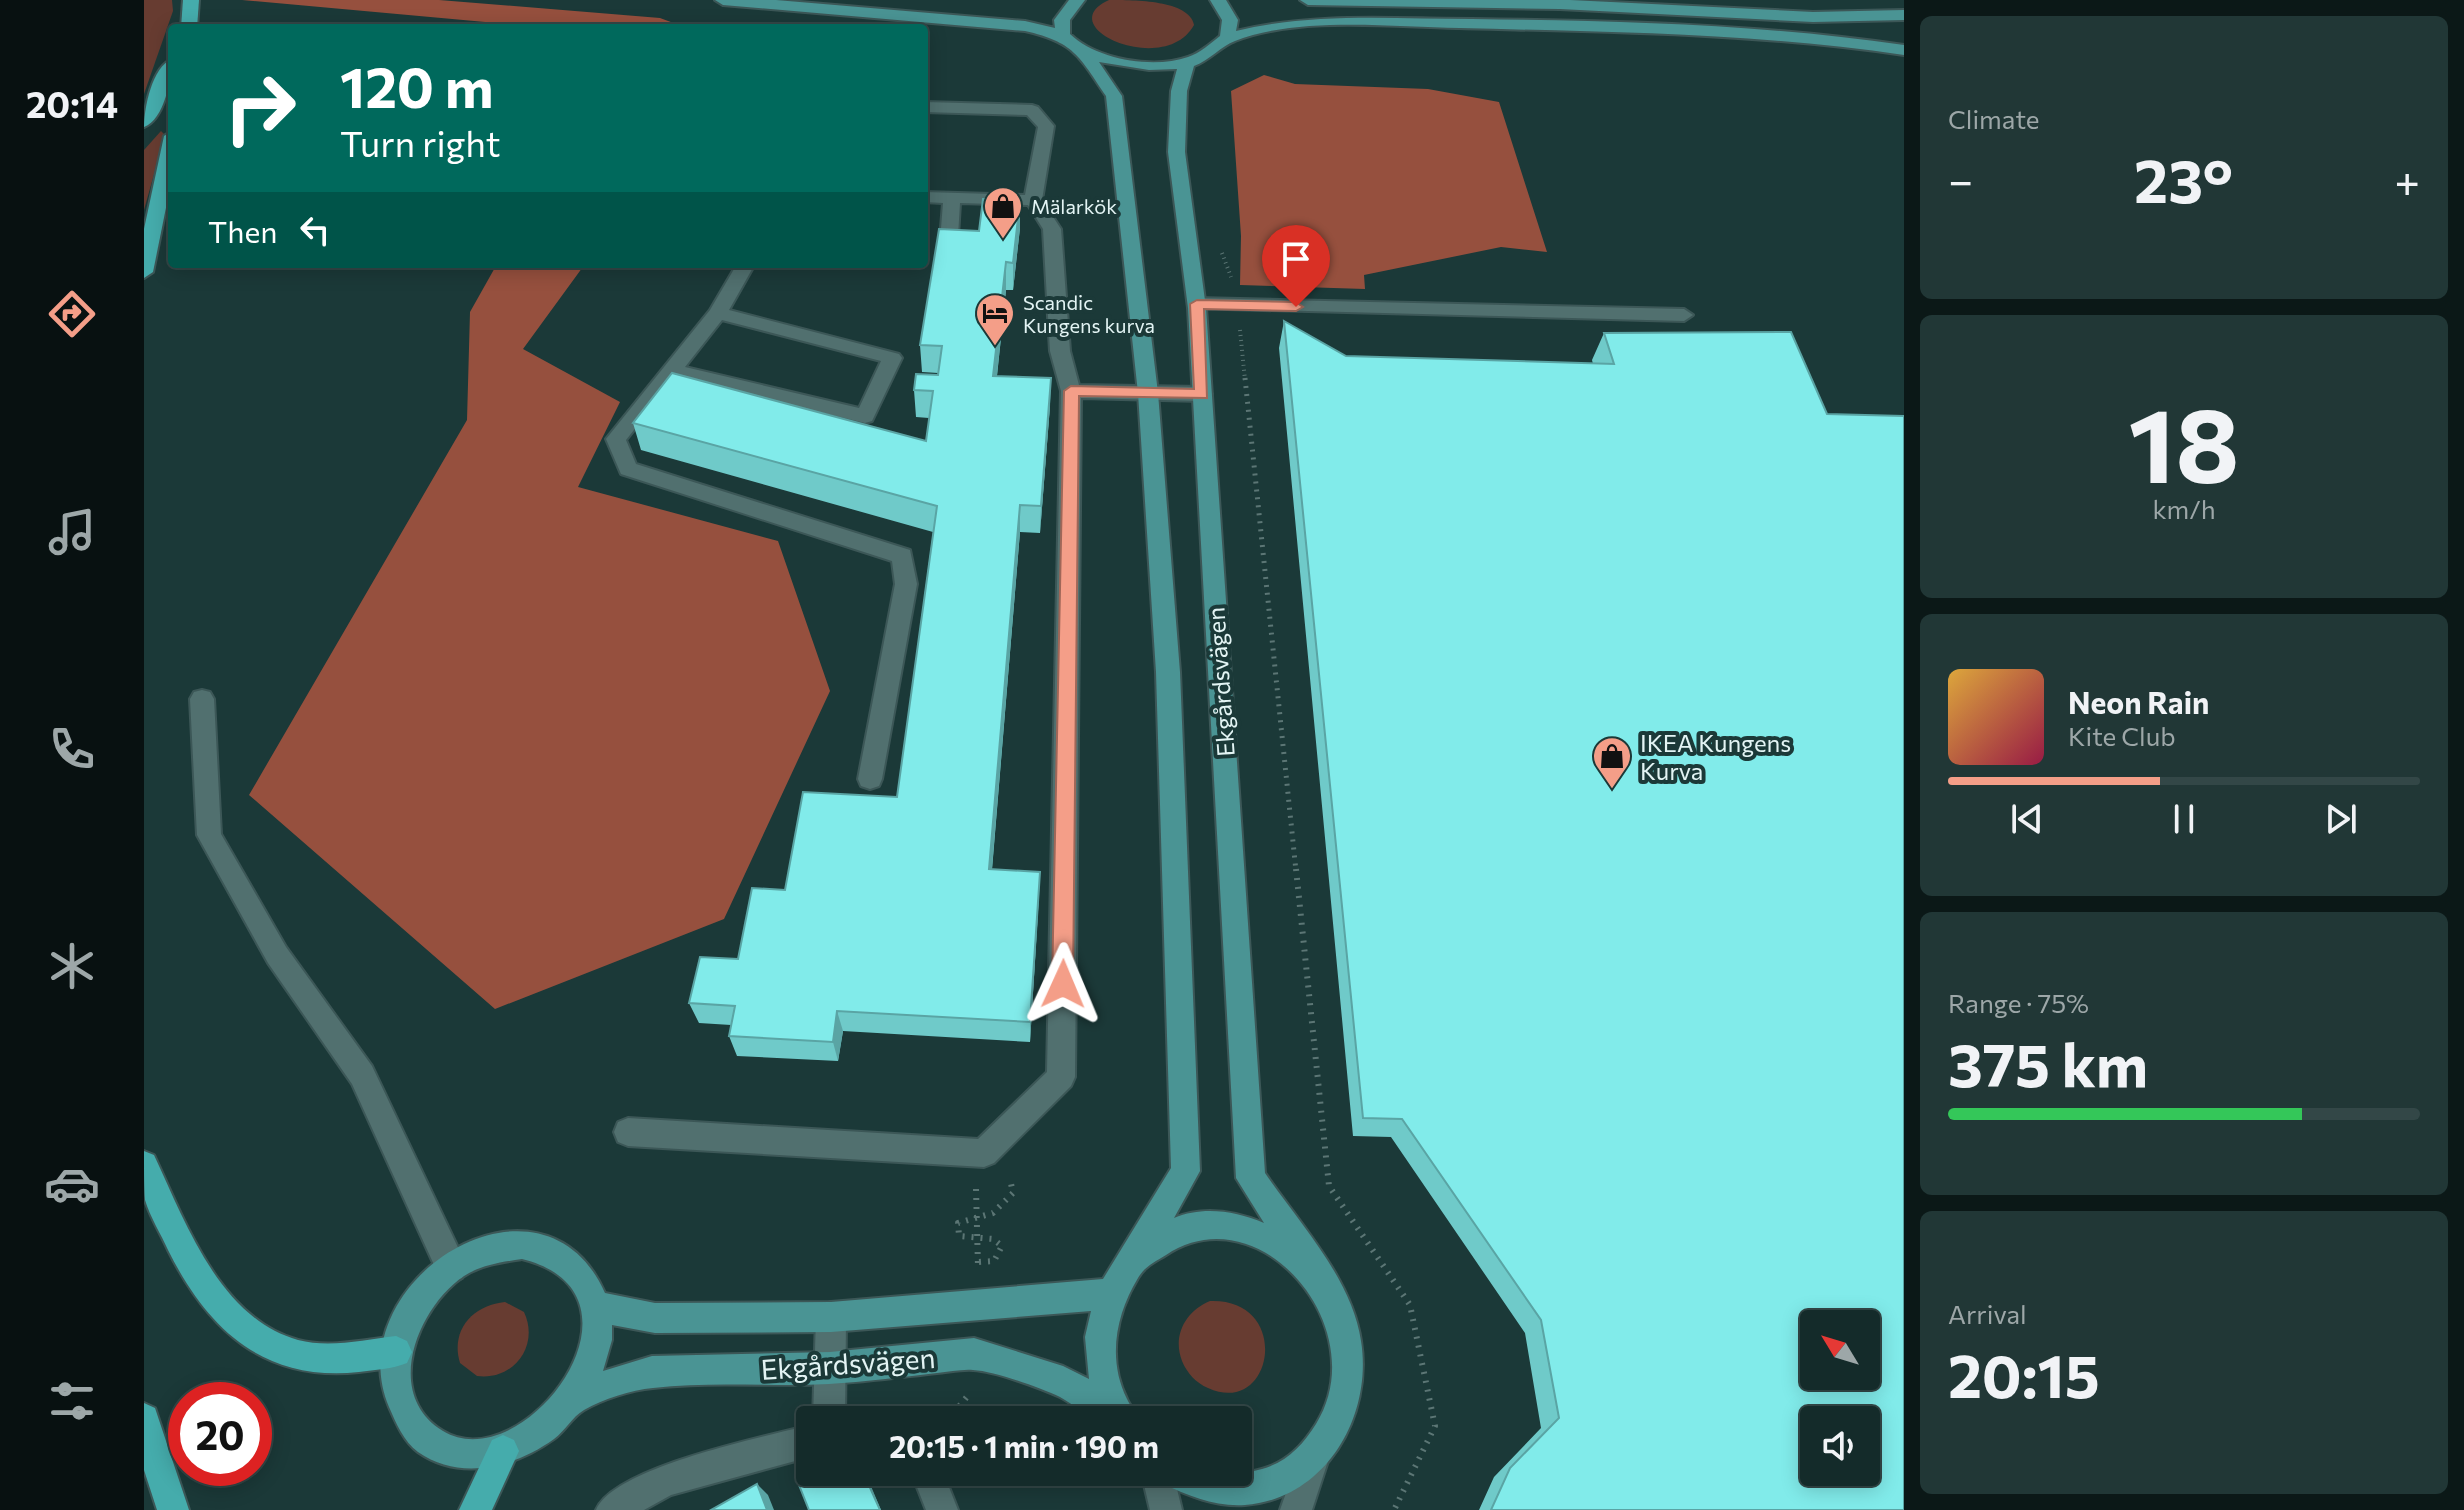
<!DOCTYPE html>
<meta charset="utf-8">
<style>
:root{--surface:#142b2a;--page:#213736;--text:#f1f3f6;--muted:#9da7a8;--line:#334747;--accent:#f49e88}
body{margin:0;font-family:Commissioner,sans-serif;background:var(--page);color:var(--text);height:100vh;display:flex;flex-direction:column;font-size:30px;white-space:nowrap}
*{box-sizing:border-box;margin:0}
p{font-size:26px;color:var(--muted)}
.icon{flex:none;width:44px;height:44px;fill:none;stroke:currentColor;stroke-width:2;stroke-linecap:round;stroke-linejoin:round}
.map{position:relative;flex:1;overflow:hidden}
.panel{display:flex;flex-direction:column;gap:16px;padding:16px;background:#0b1817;width:560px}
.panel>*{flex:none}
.banner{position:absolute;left:24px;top:24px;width:760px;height:244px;border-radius:8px;box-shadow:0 4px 20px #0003,0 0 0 2px var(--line);background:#00695c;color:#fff;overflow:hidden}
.needle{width:52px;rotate:308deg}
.controls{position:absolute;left:1656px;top:1310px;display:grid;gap:16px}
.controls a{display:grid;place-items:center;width:80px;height:80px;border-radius:8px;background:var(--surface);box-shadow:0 4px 20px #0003,0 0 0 2px var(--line);font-size:40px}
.speed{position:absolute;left:24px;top:1382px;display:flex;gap:16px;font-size:40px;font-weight:700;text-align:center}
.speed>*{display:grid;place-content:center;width:104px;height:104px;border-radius:50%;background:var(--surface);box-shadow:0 4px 20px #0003,0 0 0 2px var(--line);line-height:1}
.speed .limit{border:12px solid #d22;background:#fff;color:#111}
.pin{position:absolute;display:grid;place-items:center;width:68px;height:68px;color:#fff;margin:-82px -34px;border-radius:50% 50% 50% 0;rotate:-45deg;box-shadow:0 0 8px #0007}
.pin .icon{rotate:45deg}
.me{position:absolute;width:88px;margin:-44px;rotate:1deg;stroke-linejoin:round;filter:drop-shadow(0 0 6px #0008)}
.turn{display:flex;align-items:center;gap:28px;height:168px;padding:0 40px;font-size:36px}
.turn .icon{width:104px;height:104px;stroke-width:2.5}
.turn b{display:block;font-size:56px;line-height:68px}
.then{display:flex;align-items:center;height:76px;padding:0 40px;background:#0003;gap:16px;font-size:30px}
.big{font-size:60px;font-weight:700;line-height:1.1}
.panel .card{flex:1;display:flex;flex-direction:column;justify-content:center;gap:12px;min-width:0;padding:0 28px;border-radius:12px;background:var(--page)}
.panel .dial{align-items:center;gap:0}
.dial b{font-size:104px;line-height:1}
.song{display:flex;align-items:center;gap:24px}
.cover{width:96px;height:96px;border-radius:12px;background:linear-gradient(135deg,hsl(40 70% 55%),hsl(340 70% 35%))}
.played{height:8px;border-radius:4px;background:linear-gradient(90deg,var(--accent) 45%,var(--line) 45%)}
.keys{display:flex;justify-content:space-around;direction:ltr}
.heat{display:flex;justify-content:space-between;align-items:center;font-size:44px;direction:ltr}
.charge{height:12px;border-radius:6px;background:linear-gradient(90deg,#34c759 75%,var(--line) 0)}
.trip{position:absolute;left:652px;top:1406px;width:456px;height:80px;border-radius:8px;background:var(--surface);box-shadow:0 4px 20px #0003,0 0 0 2px var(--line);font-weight:700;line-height:80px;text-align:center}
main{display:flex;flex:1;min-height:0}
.tabs{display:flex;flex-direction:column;width:144px;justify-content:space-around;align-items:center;background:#081111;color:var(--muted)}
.tabs .icon{width:56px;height:56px}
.tabs .selected{color:var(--accent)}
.tabs b{font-size:36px;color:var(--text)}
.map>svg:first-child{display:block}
.green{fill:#673c31}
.forest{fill:#96503e}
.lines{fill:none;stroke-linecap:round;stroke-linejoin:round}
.minor-casing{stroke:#3c5757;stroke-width:4}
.major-casing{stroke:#3c5757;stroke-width:4}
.highway-casing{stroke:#3c5757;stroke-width:4}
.path-far2{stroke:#5c7675;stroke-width:4;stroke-dasharray:1 4;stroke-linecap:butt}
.path-far1{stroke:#5c7675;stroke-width:5;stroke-dasharray:2 6;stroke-linecap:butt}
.path{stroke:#5c7675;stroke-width:6;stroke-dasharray:2 7;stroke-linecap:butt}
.minor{fill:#51706f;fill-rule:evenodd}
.major{fill:#4a9494;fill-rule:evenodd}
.highway{fill:#45acac;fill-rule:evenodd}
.wall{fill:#6fcac9}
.shaded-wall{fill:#5aa4a4}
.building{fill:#81ebea;stroke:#5aa4a4;stroke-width:2;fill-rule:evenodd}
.route{fill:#f49e88;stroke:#9f6758;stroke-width:2}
.labels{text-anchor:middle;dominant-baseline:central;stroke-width:8;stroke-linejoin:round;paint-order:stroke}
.far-poi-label{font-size:20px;fill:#e3f4f4;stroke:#1b3938;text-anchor:start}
.street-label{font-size:24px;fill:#e3f4f4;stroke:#1b3938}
.poi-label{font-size:24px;fill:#e3f4f4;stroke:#1b3938;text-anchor:start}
.near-street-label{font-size:28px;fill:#e3f4f4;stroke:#1b3938}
</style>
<main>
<nav class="tabs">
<b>20:14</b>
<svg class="icon selected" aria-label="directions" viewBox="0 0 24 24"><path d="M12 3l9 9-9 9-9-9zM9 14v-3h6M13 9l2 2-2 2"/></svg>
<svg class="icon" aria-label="music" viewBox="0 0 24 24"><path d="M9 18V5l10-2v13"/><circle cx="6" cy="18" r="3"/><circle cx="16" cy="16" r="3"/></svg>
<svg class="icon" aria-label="phone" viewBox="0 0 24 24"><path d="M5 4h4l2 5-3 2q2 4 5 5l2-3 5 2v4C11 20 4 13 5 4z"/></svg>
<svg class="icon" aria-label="climate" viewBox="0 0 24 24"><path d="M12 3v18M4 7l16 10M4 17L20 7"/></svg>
<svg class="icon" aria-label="car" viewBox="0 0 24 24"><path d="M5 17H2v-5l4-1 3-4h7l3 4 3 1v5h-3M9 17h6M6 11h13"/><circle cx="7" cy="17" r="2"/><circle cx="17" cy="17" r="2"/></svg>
<svg class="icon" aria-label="filters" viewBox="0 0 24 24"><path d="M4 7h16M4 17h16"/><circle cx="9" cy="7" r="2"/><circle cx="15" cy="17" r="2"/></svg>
</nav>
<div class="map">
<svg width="1760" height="1510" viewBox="0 0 1760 1510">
<rect width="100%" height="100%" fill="#1b3938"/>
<!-- green -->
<g class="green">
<path d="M0,0H28L29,11L0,94Z"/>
<path d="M965,0C991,0 1045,0 1050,25C1021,78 905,27 965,0Z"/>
<path d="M17,131L21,135L0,210V150Z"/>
<path d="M1066,1301C1149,1298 1130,1418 1064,1388C1052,1383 1043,1373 1038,1361C1028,1335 1042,1311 1066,1301Z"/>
<path d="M361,1302L380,1312C396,1346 369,1381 333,1376L316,1363C306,1330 329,1305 361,1302Z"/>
</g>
<!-- forest -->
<g class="forest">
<path d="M98,0H295L516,18L543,28H408Z"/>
<path d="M1120,75L1151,84L1284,89L1355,102L1403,252L1357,247L1220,275L1221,289L1096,285L1097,236L1087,91Z"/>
<path d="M353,264H441L379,349L476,402L434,487L634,541L686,691L580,919L351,1009L105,795L323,420L326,312Z"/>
</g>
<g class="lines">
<!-- minor casing -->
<g class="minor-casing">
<g id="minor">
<path d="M780,102L888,105L894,107L910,126L898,200L917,229L926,351L935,385L1058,387L1068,394L1058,401L937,398L931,1077L927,1086L850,1163L840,1167L484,1146L474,1142L470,1132L474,1122L484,1118L834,1139L903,1072L917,391L906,351L899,229L884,205L816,203L813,253L804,259L795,253L799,203L780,202V192L881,195L894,127L883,115L780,112Z"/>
<path d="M593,264H611L585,310L755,354L758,358L728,421L721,423L532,377L482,440L492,464L766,550L773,584L738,779L735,786L726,789L717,786L714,779L751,584L748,561L477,474L462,439L566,310ZM578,320L737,361L715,408L541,367Z"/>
<path d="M1053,298L1540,309L1549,315L1540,321L1046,308V300Z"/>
<path d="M58,690L66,692L70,699L77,834L142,947L228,1066L318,1256L322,1267L318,1278L307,1282L296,1278L208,1084L124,963L53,835L46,699L50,692Z"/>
<path d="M687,1302L698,1306L702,1317L701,1420H669L672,1317L676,1306Z"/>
<path d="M666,1425V1457L527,1495L500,1510H452C470,1467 620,1437 666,1425Z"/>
<path d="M1169,1442L1180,1447L1185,1458L1168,1510H1136L1158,1447Z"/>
<path d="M767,1472H799L814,1510H782Z"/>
<path d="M997,1472H1029L1038,1510H1006Z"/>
</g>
</g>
<!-- major casing -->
<g class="major-casing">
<g id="major">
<path d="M571,0H632L881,21L911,28L910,20L925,0H941L926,20V34C953,60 1010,69 1044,57C1056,53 1066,44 1076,36L1078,20L1066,0H1082L1094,20L1092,31C1170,12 1249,19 1328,19C1473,21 1617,24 1760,45V55C1612,33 1465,32 1316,28C1248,27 1155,16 1091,41C1077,46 1066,60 1050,66L1043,91L1041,152L1062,308L1121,1173C1156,1224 1208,1279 1217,1341C1229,1416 1182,1499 1101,1505C1072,1507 1045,1496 1019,1484L1015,1472C1047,1472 1087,1478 1118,1469C1143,1462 1159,1445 1172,1424C1231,1329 1116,1192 1022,1255C1011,1262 1001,1266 994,1278C972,1314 963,1359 983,1399C986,1406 992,1412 995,1420C984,1420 969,1423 959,1420C944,1417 929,1404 916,1397C896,1388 851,1371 829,1370C818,1369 805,1372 793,1373C757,1377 721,1382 685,1384C627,1387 567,1381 509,1388C487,1390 459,1399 440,1410C428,1417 421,1431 410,1439C371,1467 317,1482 274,1452C260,1442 252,1423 245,1407C192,1281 398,1151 461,1293L511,1303L687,1302L959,1279L1027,1168L1012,672L994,393L962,96C935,56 930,42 881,31L579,5ZM955,62L1005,70L1033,69L1027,91L1024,152L1044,308L1092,1178L1120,1223C1091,1211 1059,1206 1030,1218L1056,1171L1036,672L1014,393L978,96ZM378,1259C519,1294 380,1480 299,1431C238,1394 274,1307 320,1276C337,1265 358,1262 378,1259ZM947,1311L941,1337L945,1379L919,1366L830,1338L686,1352L508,1356L459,1371L468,1340V1325L511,1333L687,1332Z"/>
<path d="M1156,0H1426L1669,12L1760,10V20L1669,22L1416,9L1164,5Z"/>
</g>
</g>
<!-- highway casing -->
<g class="highway-casing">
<g id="highway">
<path d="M39,0H55L53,28H37Z"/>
<path d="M28,59C28,78 20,120 0,127C0,108 8,67 28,59Z"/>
<path d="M28,131V178L9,272L0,278V229L20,136Z"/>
<path d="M0,1151L10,1155C41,1221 75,1318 154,1340C185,1348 220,1340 252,1336L263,1341L268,1352L263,1363C248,1369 231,1370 215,1372C120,1382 64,1330 24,1250C17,1234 6,1217 1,1200C0,1186 0,1166 0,1151Z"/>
<path d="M0,1403L11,1408L45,1510H13L0,1470Z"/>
<path d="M359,1435L370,1440L375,1451L348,1510H315L348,1440Z"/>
</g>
</g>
<!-- path-far2 -->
<g class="path-far2">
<path d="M1078,253L1087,277"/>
<path d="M1096,330L1101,380"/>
</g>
<!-- path-far1 -->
<path class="path-far1" d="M1101,378L1152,871"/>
<!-- path -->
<g class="path">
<path d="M1152,869L1185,1186L1266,1305L1291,1426L1250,1510"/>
<path d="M832,1189L834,1267"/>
<path d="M835,1262L850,1261L858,1246L849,1239L815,1236L814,1223L849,1213L869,1193L866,1179"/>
<path d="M804,1420L826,1393"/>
</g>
<!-- minor -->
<use href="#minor" class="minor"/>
<!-- major -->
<use href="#major" class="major"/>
<!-- highway -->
<use href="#highway" class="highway"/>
</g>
<!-- wall -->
<g class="wall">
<path d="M876,228L869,290H862L853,376L906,406L896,533L876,532L848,870L895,895L886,1042L699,1031L694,1061L593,1056L585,1036L587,1025L555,1023L545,1003L594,959L641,890L753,797L789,532L497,450L489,423L782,441L785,418L772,417L770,390L794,375V373L778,372L776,345L835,231Z"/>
<path d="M1140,321L1202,356L1449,364L1448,360L1460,333L1647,332L1760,1510H1335L1350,1477L1397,1428L1381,1333L1247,1137L1209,1136L1135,348Z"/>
</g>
<!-- shaded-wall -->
<g class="shaded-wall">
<path d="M876,200V228L869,290V263Z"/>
<path d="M862,262V290L850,403L849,376Z"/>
<path d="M907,378L906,406L896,533L897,506Z"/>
<path d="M876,505V532L846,892L845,869Z"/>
<path d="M896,872L895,895L886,1042V1022Z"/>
<path d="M693,1011L699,1031L694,1061L689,1042Z"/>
<path d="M719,1472H721L737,1510H736Z"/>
<path d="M613,1484L624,1495L630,1510H623Z"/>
</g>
<!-- building -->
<g class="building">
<path d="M839,199L876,200L869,263L862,262L849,376L907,378L897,506L876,505L845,869L896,872L886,1022L693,1011L689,1042L585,1036L591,1006L545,1003L556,957L594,959L608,888L641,890L659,792L753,797L793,506L489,423L528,373L782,441L789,391L770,390L772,374L794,375L798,346L776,345L795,229L835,231Z"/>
<path d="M1140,321L1202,356L1470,364L1460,333L1647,332L1683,414L1760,416V1510H1347L1366,1468L1415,1418L1397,1320L1258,1119L1219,1118ZM1670,1324H1722V1376H1670ZM1670,1420H1722V1472H1670Z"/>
<path d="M667,1472H719L736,1510H665L653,1480Z"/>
<path d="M613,1484L623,1510H567Z"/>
</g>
<!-- route -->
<path class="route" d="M1053,300L1152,302L1159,307L1152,311L1060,309L1063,398L935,396L929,984L926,990L919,993L911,990L908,984L920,391L927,386L1050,389L1046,304Z"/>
<!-- icons -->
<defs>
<g id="shop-pin" transform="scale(2)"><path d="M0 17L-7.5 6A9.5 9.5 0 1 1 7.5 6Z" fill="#f49e88" stroke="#1b3938"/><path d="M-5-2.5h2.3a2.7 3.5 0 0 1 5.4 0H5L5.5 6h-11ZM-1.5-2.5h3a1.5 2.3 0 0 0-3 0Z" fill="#111"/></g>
<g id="hotel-pin" transform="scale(2)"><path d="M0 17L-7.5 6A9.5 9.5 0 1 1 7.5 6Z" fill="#f49e88" stroke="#1b3938"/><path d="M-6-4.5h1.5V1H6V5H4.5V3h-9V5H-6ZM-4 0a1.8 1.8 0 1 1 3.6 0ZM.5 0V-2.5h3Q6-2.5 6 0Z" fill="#111"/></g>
</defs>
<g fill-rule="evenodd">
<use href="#shop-pin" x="859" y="206"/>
<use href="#hotel-pin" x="851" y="313"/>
<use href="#shop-pin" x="1468" y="756"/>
</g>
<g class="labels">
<!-- far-poi labels -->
<g class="far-poi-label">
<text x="887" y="206">Mälarkök</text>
<text x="879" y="302">Scandic<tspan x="879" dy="23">Kungens kurva</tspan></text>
</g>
<!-- street labels -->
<g class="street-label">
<text transform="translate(1076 682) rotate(-94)">Ekgårdsvägen</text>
</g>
<!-- poi labels -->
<g class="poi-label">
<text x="1496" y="742">IKEA Kungens<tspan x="1496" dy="28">Kurva</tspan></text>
</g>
<!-- near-street labels -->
<g class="near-street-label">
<text transform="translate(704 1363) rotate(-4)">Ekgårdsvägen</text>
</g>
</g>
</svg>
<div class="controls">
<a><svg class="needle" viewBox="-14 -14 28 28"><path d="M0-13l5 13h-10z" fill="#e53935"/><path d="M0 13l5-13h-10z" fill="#9da7a8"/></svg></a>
<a><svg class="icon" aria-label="sound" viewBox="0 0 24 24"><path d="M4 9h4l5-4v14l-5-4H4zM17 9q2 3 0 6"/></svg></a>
</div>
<div class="speed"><div class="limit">20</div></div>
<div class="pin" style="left:1152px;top:307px;background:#d93025"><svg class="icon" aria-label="arrive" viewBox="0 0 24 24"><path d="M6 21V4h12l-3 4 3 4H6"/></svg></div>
<svg class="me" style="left:919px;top:984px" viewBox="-20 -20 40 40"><path d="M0-17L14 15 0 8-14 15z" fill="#f49e88" stroke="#fff" stroke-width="4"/></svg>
<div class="trip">20:15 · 1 min · 190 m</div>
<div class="banner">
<div class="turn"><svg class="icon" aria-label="right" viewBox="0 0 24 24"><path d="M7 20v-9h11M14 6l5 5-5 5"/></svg><div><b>120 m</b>Turn right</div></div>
<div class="then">Then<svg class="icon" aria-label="left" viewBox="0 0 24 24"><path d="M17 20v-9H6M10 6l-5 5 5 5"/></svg></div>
</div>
</div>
<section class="panel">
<div class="card"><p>Climate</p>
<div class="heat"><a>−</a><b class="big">23°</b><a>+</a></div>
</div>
<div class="card dial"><b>18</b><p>km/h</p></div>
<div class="card">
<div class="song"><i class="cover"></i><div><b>Neon Rain</b><p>Kite Club</p></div></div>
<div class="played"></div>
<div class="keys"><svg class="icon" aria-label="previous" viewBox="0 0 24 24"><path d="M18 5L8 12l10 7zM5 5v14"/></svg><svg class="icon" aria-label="pause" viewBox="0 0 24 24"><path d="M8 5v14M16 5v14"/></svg><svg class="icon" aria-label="next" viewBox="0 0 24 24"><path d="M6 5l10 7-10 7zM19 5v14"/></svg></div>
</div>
<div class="card"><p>Range · 75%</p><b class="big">375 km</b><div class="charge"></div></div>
<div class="card"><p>Arrival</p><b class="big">20:15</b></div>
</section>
</main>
